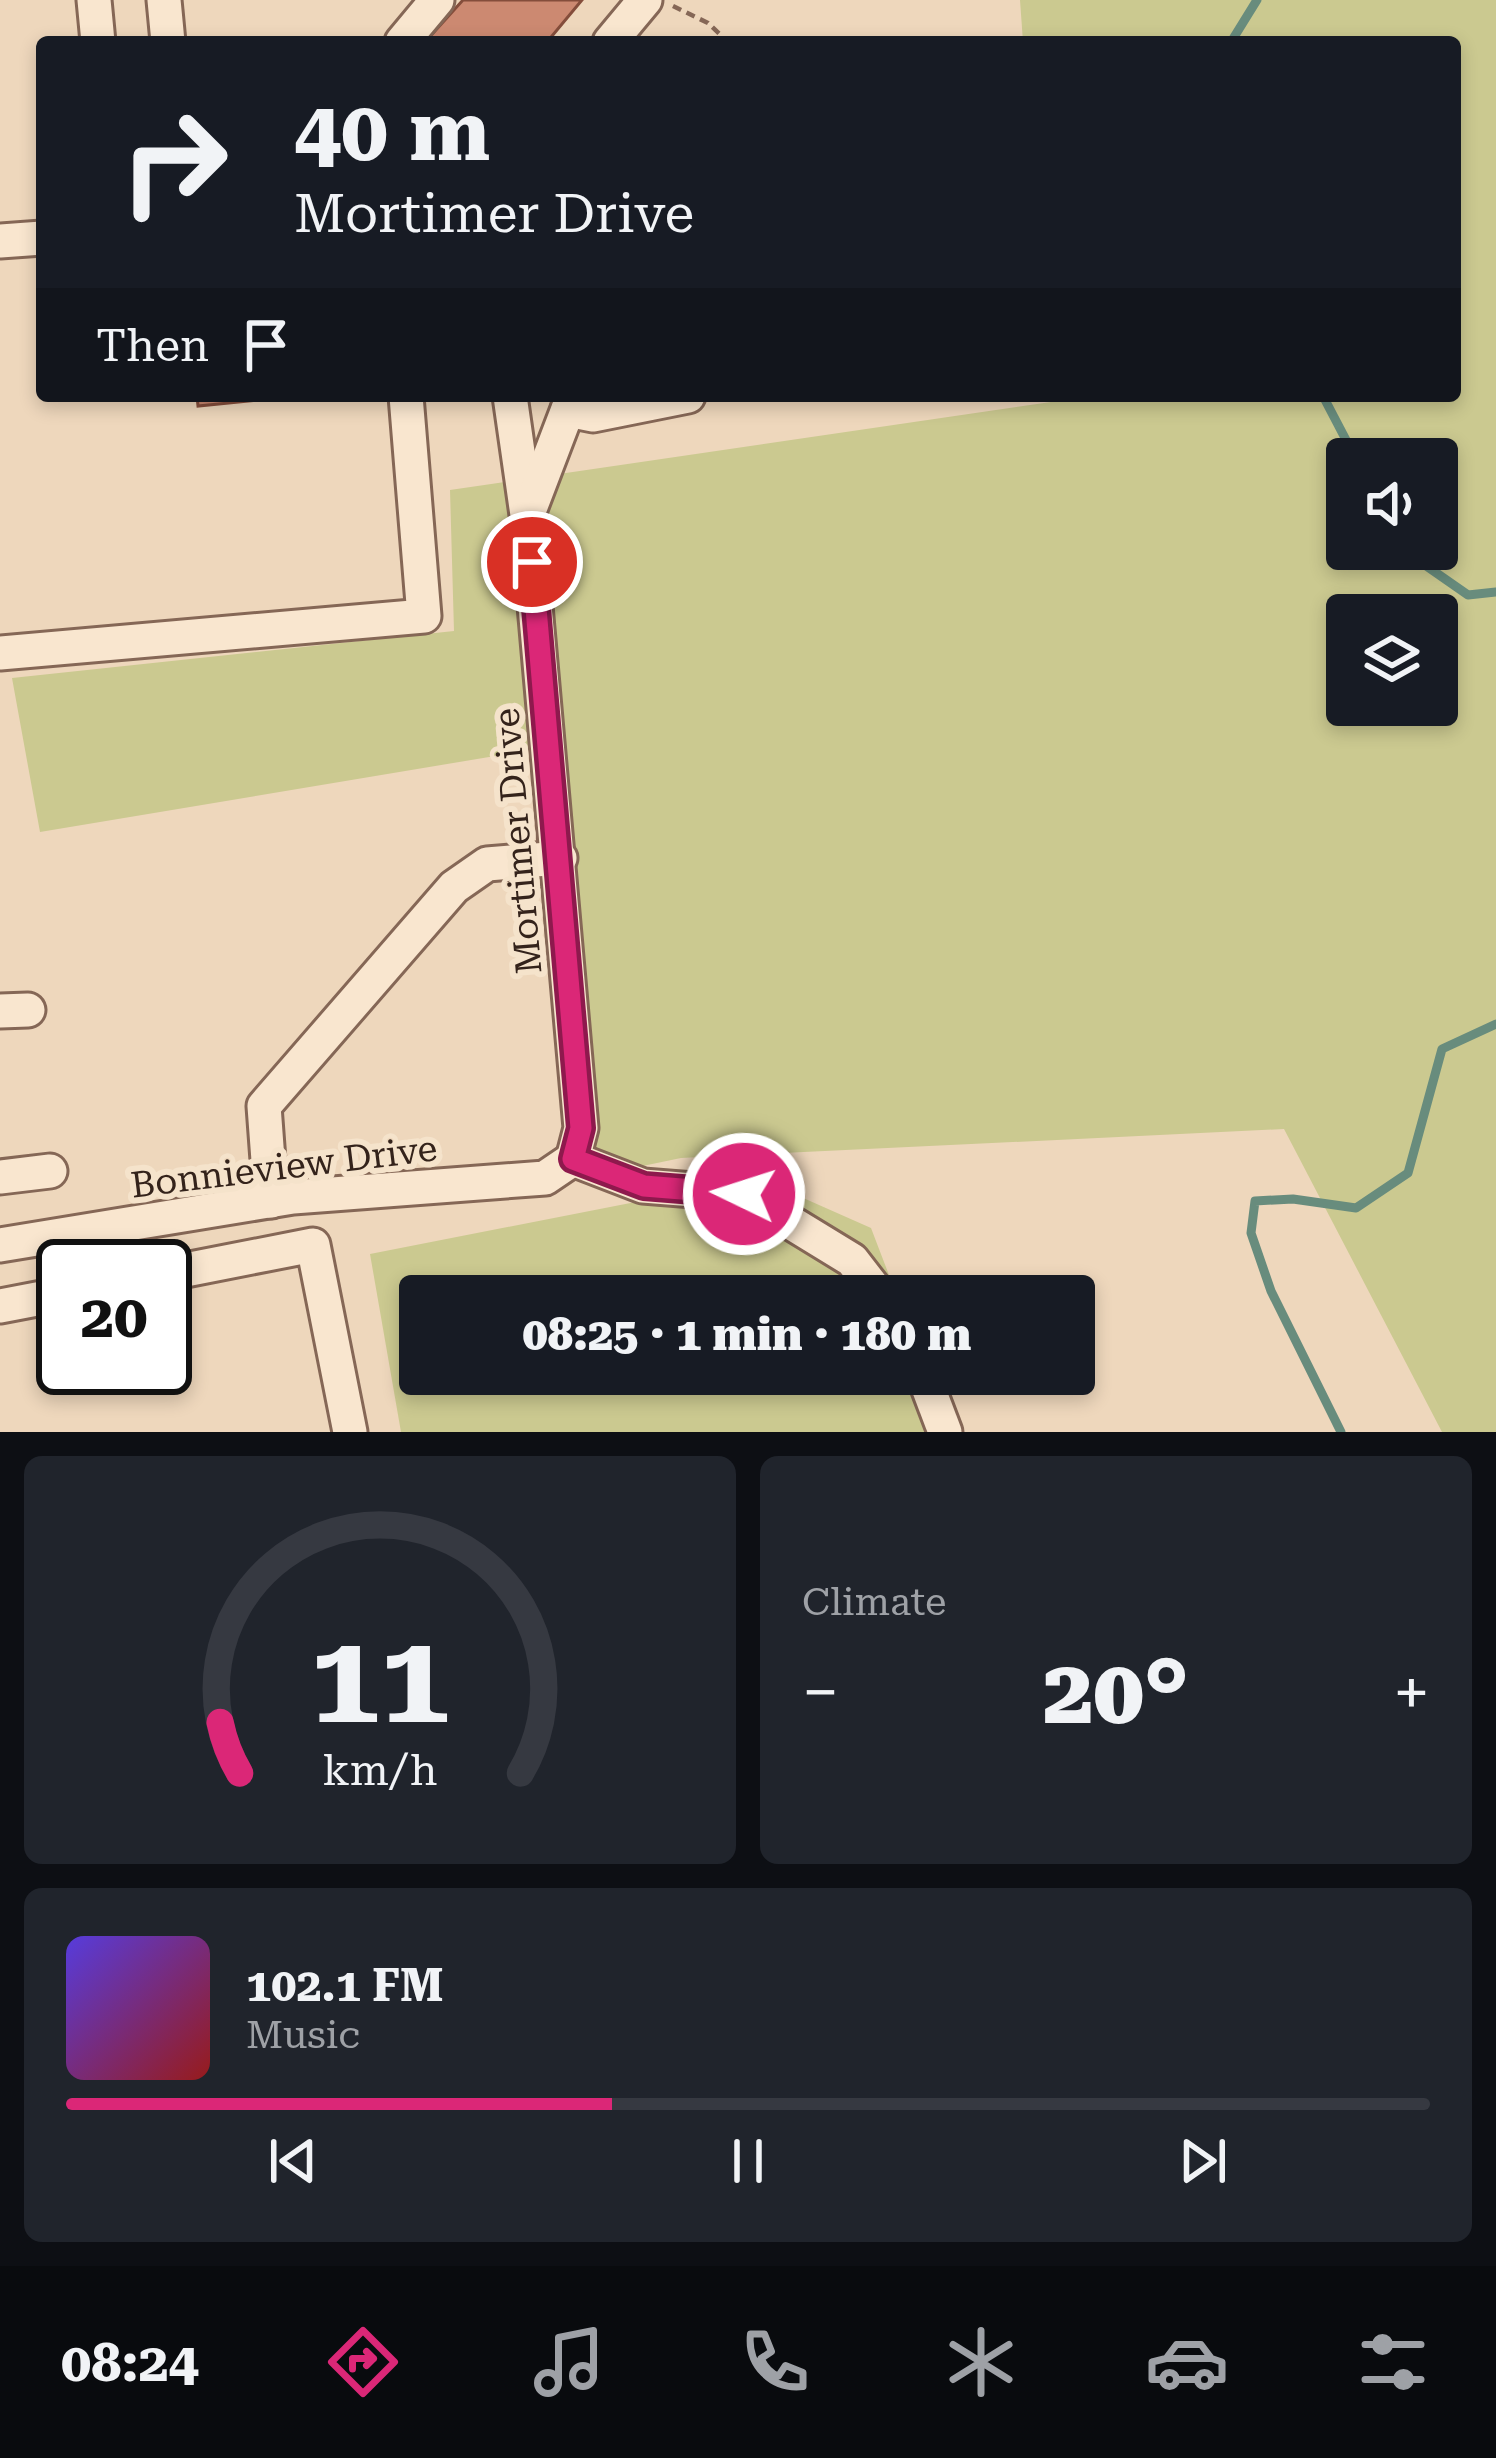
<!DOCTYPE html>
<meta charset="utf-8">
<style>
:root{--surface:#171b24;--page:#20242c;--text:#f1f3f6;--muted:#9ea1a6;--line:#363941;--accent:#db2777}
body{margin:0;font-family:"Roboto Serif",serif;background:var(--page);color:var(--text);height:100vh;display:flex;flex-direction:column;font-size:45px;white-space:nowrap}
*{box-sizing:border-box;margin:0}
p{font-size:39px;color:var(--muted)}
.icon{flex:none;width:66px;height:66px;fill:none;stroke:currentColor;stroke-width:2;stroke-linecap:round;stroke-linejoin:round}
.map{position:relative;height:1432px;overflow:hidden}
.details{display:flex;flex-direction:column;gap:24px;padding:24px;background:#0d0f14;flex:1}
.details>*{flex:none}
.hud{position:absolute;left:36px;top:36px;width:1425px;height:366px;border-radius:12px;box-shadow:0 6px 18px #0003;background:#171b24;color:var(--text);overflow:hidden}
.controls{position:absolute;left:1326px;top:438px;display:grid;gap:24px}
.controls a{display:grid;place-items:center;width:132px;height:132px;border-radius:12px;background:var(--surface);box-shadow:0 6px 18px #0003;font-size:60px}
.speed{position:absolute;left:36px;top:1239px;display:flex;gap:24px;font-size:60px;font-weight:700;text-align:center}
.speed>*{display:grid;place-content:center;width:156px;height:156px;border-radius:50%;background:var(--surface);box-shadow:0 6px 18px #0003;line-height:1}
.speed .limit{border:6px solid #111;border-radius:18px;background:#fff;color:#111}
.pin{position:absolute;display:grid;place-items:center;width:102px;height:102px;color:#fff;margin:-51px;border:6px solid #fff;border-radius:50%;box-shadow:0 3px 12px #0007}
.me{position:absolute;width:132px;margin:-66px;rotate:274deg;stroke-linejoin:round;filter:drop-shadow(0 0 9px #0008)}
.turn{display:flex;align-items:center;gap:42px;height:252px;padding:0 60px;font-size:54px}
.turn .icon{width:156px;height:156px;stroke-width:2.5}
.turn b{display:block;font-size:84px;line-height:102px}
.then{display:flex;align-items:center;height:114px;padding:0 60px;background:#0003;gap:24px;font-size:45px}
.big{font-size:90px;font-weight:800;line-height:1.1}
.details .tile{flex:1;display:flex;flex-direction:column;justify-content:center;gap:18px;min-width:0;padding:0 42px;border-radius:18px;background:var(--page)}
.details .dial{align-items:center;gap:0}
.dial svg{height:312px;overflow:visible;fill:none;stroke:var(--line);stroke-width:7;stroke-linecap:round;text-anchor:middle}
.dial text{fill:var(--text);stroke:none}
.song{display:flex;align-items:center;gap:36px}
.cover{width:144px;height:144px;border-radius:18px;background:linear-gradient(135deg,hsl(250 70% 55%),hsl(0 70% 35%))}
.played{height:12px;border-radius:6px;background:linear-gradient(90deg,var(--accent) 40%,var(--line) 40%)}
.keys{display:flex;justify-content:space-around;direction:ltr}
.heat{display:flex;justify-content:space-between;align-items:center;font-size:66px;direction:ltr}
.details .tiles{flex:1;display:grid;gap:24px;grid-template-columns:1fr 1fr}
.tile:last-child{grid-column:span 2}
.trip{position:absolute;left:399px;top:1275px;width:696px;height:120px;border-radius:12px;background:var(--surface);box-shadow:0 6px 18px #0003;font-weight:800;line-height:120px;text-align:center}
.tab-bar{display:flex;height:192px;justify-content:space-around;align-items:center;background:#090b0e;color:var(--muted)}
.tab-bar .icon{width:84px;height:84px}
.tab-bar .current{color:var(--accent)}
.tab-bar b{font-size:54px;color:var(--text)}
.map>svg:first-child{display:block}
.green{fill:#cbc990;fill-rule:evenodd}
.lines{fill:none;stroke-linecap:round;stroke-linejoin:round}
.stream{stroke:#688c7d;stroke-width:9}
.building{fill:#cc8971;stroke:#844d3b;stroke-width:3}
.minor-casing{stroke:#856756;stroke-width:39}
.path{stroke:#856756;stroke-width:4.5;stroke-dasharray:9 6;stroke-linecap:butt}
.minor{stroke:#f9e6cf;stroke-width:33}
.route-casing{stroke:#8e194d;stroke-width:30}
.route{stroke:#db2777;stroke-width:21}
.labels{text-anchor:middle;dominant-baseline:central;stroke-width:12;stroke-linejoin:round;paint-order:stroke}
.street-label{font-size:36px;fill:#34231b;stroke:#f5e3cb}
</style>
<div class="map">
<svg width="1496" height="1432" viewBox="0 0 1496 1432">
<rect width="100%" height="100%" fill="#eed7bc"/>
<!-- green -->
<g class="green">
<path d="M1020,0H1496V1432H1442L1284,1129L681,1158L580,1179L549,747L40,832L12,678L454,631L450,490L1051,402V396H1455V42H1023ZM1347,459H1437V549H1347ZM1347,615H1437V705H1347Z"/>
<path d="M758,1178L871,1228L897,1296H420V1374H921L932,1432H401L370,1254Z"/>
</g>
<g class="lines">
<!-- stream -->
<g class="stream">
<path d="M1231,42L1257,0"/>
<path d="M1323,396L1356,459"/>
<path d="M1402,549L1468,595L1496,592"/>
<path d="M1341,1432L1271,1291L1251,1233L1255,1201L1293,1199L1356,1208L1408,1173L1442,1049L1496,1024"/>
</g>
</g>
<!-- building -->
<g class="building">
<path d="M463,0H582L547,42H425Z"/>
<path d="M197,396H298L198,406Z"/>
</g>
<g class="lines">
<!-- minor casing -->
<g class="minor-casing">
<g id="minor">
<path d="M94,0L98,42"/>
<path d="M164,0L168,42"/>
<path d="M402,42L437,0"/>
<path d="M610,42L645,0"/>
<path d="M0,241L42,238"/>
<path d="M510,396L527,515L581,1128L573,1159"/>
<path d="M568,410L593,415L688,396"/>
<path d="M528,514L573,396"/>
<path d="M0,653L424,616L406,396"/>
<path d="M0,1011L28,1010"/>
<path d="M573,1159L643,1186L744,1194L852,1260L880,1296"/>
<path d="M0,1177L50,1171"/>
<path d="M271,1201L264,1106L454,887L487,864L560,858"/>
<path d="M0,1245L293,1197L545,1178L573,1159"/>
<path d="M165,1274L313,1245L350,1432"/>
<path d="M0,1306L63,1294"/>
<path d="M923,1374L945,1432"/>
</g>
</g>
<!-- path -->
<path class="path" d="M673,6L708,23L728,42"/>
<!-- minor -->
<use href="#minor" class="minor"/>
</g>
<g class="lines">
<!-- route casing -->
<g class="route-casing">
<path id="route" d="M532,562L581,1128L573,1159L644,1186L744,1194"/>
</g>
<!-- route -->
<use href="#route" class="route"/>
</g>
<g class="labels">
<!-- street labels -->
<g class="street-label">
<text transform="translate(518 841) rotate(-95)">Mortimer Drive</text>
<text transform="translate(284 1167) rotate(-7)">Bonnieview Drive</text>
</g>
</g>
</svg>
<div class="controls">
<a><svg class="icon" aria-label="sound" viewBox="0 0 24 24"><path d="M4 9h4l5-4v14l-5-4H4zM17 9q2 3 0 6"/></svg></a>
<a><svg class="icon" aria-label="layers" viewBox="0 0 24 24"><path d="M12 4l9 5-9 5-9-5zM3 14l9 5 9-5"/></svg></a>
</div>
<div class="speed"><div class="limit">20</div></div>
<div class="pin" style="left:532px;top:562px;background:#d93025"><svg class="icon" aria-label="arrive" viewBox="0 0 24 24"><path d="M6 21V4h12l-3 4 3 4H6"/></svg></div>
<svg class="me" style="left:744px;top:1194px" viewBox="-20 -20 40 40"><circle r="17" fill="#db2777" stroke="#fff" stroke-width="3"/><path d="M0-11L8 9 0 5-8 9z" fill="#fff"/></svg>
<div class="trip">08:25 · 1 min · 180 m</div>
<div class="hud">
<div class="turn"><svg class="icon" aria-label="right" viewBox="0 0 24 24"><path d="M7 20v-9h11M14 6l5 5-5 5"/></svg><div><b>40 m</b>Mortimer Drive</div></div>
<div class="then">Then<svg class="icon" aria-label="arrive" viewBox="0 0 24 24"><path d="M6 21V4h12l-3 4 3 4H6"/></svg></div>
</div>
</div>
<section class="details">
<div class="tiles">
<div class="tile dial"><svg viewBox="0 0 100 80">
<path d="M14 69A42 42 0 1 1 86 69"/>
<path d="M14 69A42 42 0 0 1 9 56" stroke="#db2777"/>
<text x="50" y="56" font-size="32" font-weight="700">11</text>
<text x="50" y="72" font-size="11">km/h</text>
</svg></div>
<div class="tile"><p>Climate</p>
<div class="heat"><a>−</a><b class="big">20°</b><a>+</a></div>
</div>
<div class="tile">
<div class="song"><i class="cover"></i><div><b>102.1 FM</b><p>Music</p></div></div>
<div class="played"></div>
<div class="keys"><svg class="icon" aria-label="previous" viewBox="0 0 24 24"><path d="M18 5L8 12l10 7zM5 5v14"/></svg><svg class="icon" aria-label="pause" viewBox="0 0 24 24"><path d="M8 5v14M16 5v14"/></svg><svg class="icon" aria-label="next" viewBox="0 0 24 24"><path d="M6 5l10 7-10 7zM19 5v14"/></svg></div>
</div>
</div>
</section>
<nav class="tab-bar">
<b>08:24</b>
<svg class="icon current" aria-label="directions" viewBox="0 0 24 24"><path d="M12 3l9 9-9 9-9-9zM9 14v-3h6M13 9l2 2-2 2"/></svg>
<svg class="icon" aria-label="music" viewBox="0 0 24 24"><path d="M9 18V5l10-2v13"/><circle cx="6" cy="18" r="3"/><circle cx="16" cy="16" r="3"/></svg>
<svg class="icon" aria-label="phone" viewBox="0 0 24 24"><path d="M5 4h4l2 5-3 2q2 4 5 5l2-3 5 2v4C11 20 4 13 5 4z"/></svg>
<svg class="icon" aria-label="climate" viewBox="0 0 24 24"><path d="M12 3v18M4 7l16 10M4 17L20 7"/></svg>
<svg class="icon" aria-label="car" viewBox="0 0 24 24"><path d="M5 17H2v-5l4-1 3-4h7l3 4 3 1v5h-3M9 17h6M6 11h13"/><circle cx="7" cy="17" r="2"/><circle cx="17" cy="17" r="2"/></svg>
<svg class="icon" aria-label="filters" viewBox="0 0 24 24"><path d="M4 7h16M4 17h16"/><circle cx="9" cy="7" r="2"/><circle cx="15" cy="17" r="2"/></svg>
</nav>
